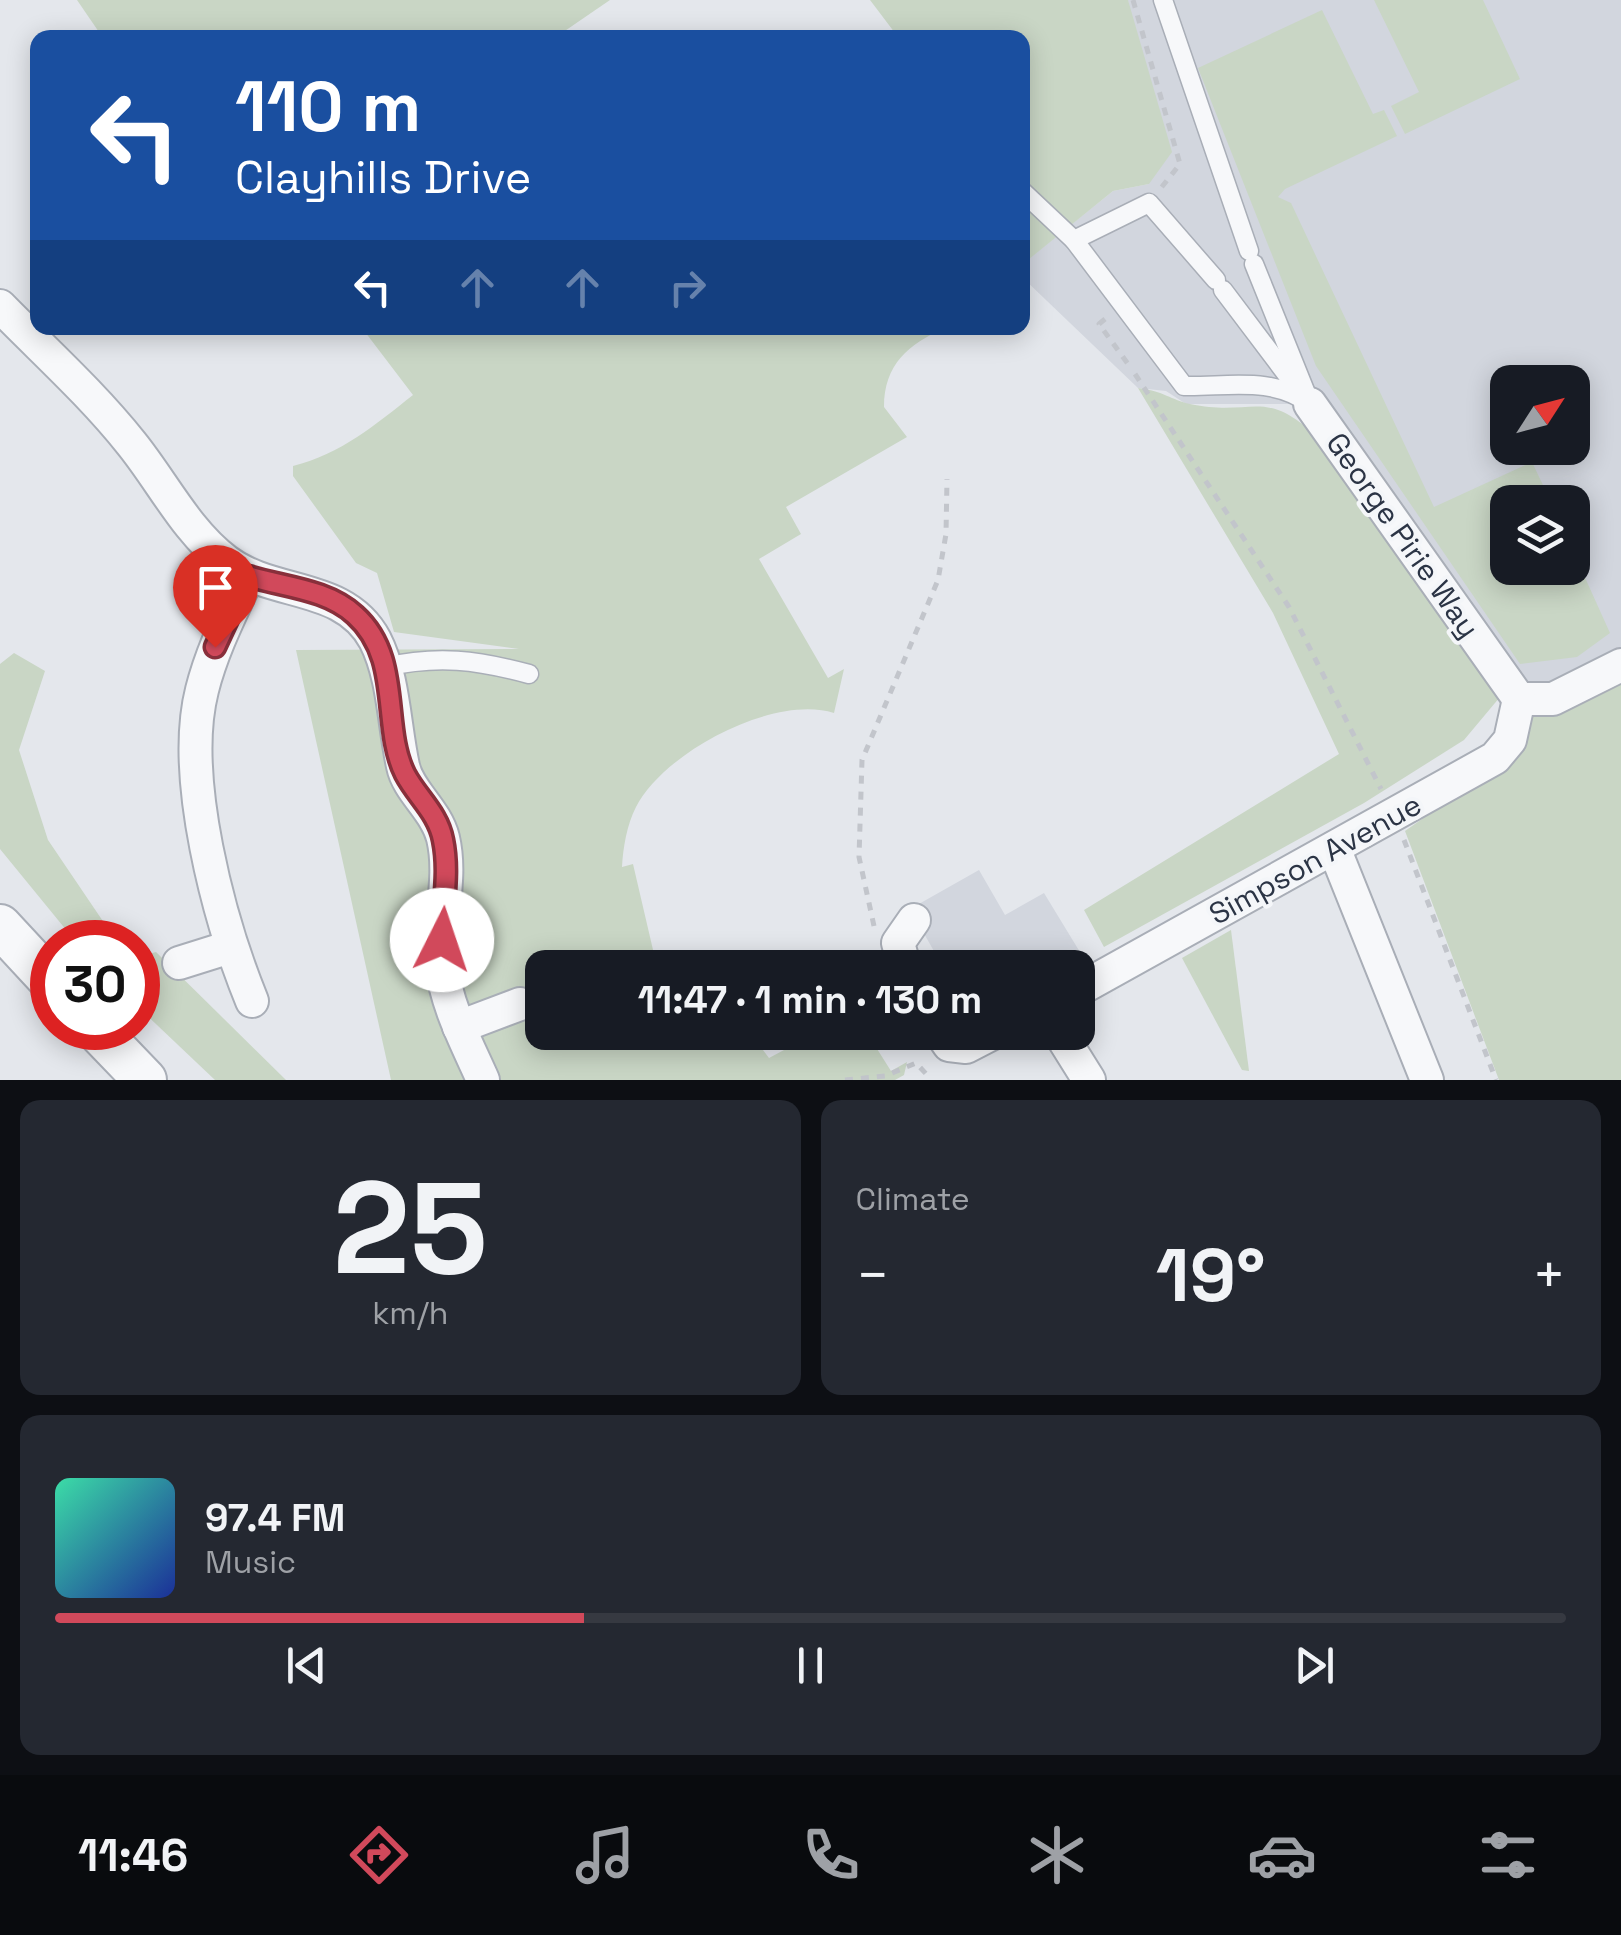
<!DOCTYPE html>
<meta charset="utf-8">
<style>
:root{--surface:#171b24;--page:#242831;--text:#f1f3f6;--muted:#9ea1a6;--line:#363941;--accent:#d1495b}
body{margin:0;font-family:"Space Grotesk",sans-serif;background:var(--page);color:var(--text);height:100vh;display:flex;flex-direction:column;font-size:38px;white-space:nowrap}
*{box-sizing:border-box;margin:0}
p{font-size:32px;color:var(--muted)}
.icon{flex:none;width:55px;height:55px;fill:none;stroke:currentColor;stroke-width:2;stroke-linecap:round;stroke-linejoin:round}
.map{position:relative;height:1080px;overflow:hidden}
.details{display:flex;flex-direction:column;gap:20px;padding:20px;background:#0d0f14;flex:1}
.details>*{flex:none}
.banner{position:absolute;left:30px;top:30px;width:1000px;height:305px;border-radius:20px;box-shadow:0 5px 25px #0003;background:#1a4fa0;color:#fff;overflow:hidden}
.needle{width:65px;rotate:54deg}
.controls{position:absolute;left:1490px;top:365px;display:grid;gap:20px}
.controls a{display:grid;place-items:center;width:100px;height:100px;border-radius:20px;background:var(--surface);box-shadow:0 5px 25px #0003;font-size:50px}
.speed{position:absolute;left:30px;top:920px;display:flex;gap:20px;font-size:50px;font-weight:700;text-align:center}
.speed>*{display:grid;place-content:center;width:130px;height:130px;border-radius:50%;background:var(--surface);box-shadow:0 5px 25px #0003;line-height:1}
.speed .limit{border:15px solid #d22;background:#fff;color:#111}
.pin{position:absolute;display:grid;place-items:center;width:85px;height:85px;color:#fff;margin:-102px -42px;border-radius:50% 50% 50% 0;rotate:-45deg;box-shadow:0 0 10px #0007}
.pin .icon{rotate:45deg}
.me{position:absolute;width:110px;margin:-55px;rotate:4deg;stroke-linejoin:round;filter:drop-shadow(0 0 8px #0008)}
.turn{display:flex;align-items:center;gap:35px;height:210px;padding:0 40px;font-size:45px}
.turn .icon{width:130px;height:130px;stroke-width:2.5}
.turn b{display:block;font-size:70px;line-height:85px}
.lanes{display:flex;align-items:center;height:95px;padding:0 40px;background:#0003;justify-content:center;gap:50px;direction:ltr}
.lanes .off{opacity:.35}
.big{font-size:75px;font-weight:600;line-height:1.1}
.details .widget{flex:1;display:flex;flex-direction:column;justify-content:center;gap:15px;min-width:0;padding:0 35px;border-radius:20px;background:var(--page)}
.details .dial{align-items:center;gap:0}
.dial b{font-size:130px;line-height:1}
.song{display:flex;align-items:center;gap:30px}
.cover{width:120px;height:120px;border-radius:15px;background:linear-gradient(135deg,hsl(160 70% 55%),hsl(230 70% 35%))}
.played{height:10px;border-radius:5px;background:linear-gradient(90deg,var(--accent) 35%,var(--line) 35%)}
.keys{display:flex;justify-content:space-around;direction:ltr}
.heat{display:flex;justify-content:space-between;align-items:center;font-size:55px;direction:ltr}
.details .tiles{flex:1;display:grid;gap:20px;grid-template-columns:1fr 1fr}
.widget:last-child{grid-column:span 2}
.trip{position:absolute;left:525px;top:950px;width:570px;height:100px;border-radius:20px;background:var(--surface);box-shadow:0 5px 25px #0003;font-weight:600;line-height:100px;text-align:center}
.tab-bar{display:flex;height:160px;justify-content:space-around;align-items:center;background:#090b0e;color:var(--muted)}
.tab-bar .icon{width:70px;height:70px}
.tab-bar .active{color:var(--accent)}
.tab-bar b{font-size:45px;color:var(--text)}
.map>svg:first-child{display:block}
.built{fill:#d2d6de;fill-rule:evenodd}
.green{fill:#c9d6c5}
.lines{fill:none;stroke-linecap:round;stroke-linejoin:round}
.service-casing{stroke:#a9aeb7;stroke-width:21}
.minor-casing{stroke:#a9aeb7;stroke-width:36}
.tertiary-casing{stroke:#a9aeb7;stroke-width:46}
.path{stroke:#c2c5cb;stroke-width:5;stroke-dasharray:8 8;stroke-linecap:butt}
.service{stroke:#f7f8fa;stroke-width:18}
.minor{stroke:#f7f8fa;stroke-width:32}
.tertiary{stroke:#f7f8fa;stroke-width:42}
.route-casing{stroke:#882f3b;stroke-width:25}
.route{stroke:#d1495b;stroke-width:18}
.labels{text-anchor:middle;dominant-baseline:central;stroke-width:8;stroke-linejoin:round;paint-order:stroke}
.street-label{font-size:30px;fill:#2b3445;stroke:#f4f6f9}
</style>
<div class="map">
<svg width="1621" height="1080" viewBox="0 0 1621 1080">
<rect width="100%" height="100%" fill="#e4e7ec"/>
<!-- built -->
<g class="built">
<path d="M1128,0H1621V1074L1495,758L1518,699L1310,404H1186L1166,391L1138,388L1023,278L1022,264L1113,191L1149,184ZM1508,382H1572V448H1508ZM1508,502H1572V568H1508Z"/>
<path d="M979,870L1005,915L1044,893L1086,962L1076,968L943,967L910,909Z"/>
</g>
<!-- green -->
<g class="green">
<path d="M77,0H610L556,37L103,38Z"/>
<path d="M870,0H1128L1172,152L1149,184L1113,191L1023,264L1022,38L898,37Z"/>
<path d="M1374,0H1483L1520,79L1405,134L1391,106L1419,92Z"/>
<path d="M1322,10L1373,114L1384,110L1397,136L1285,189L1278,197L1291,203L1434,507L1532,462L1551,502H1508V568H1572L1573,551L1610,633L1577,657L1520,664L1316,366L1198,68Z"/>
<path d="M362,328H945C908,344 884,365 884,407L907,437L786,507L801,534L759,559L828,678L844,669L834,713C774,694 664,752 636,807C627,824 623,848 622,867L633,864L657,967L542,968V1032L750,1033L769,1058L816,1033H867L891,1071L907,1062L904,1075L895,1080H391L296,650L519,649L394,632L377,573L356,563L293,476V466C341,454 375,425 413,395Z"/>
<path d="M1138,388C1164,391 1171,400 1190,404C1256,418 1263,384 1323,442L1500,697L1464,740L1364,803L1104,947L1084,910L1339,754L1273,613Z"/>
<path d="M14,653L45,671L19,750L48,840L117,942H76L0,849V664Z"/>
<path d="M1621,670V1080H1499L1405,831L1510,757L1524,717Z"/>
<path d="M1231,930L1249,1071L1242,1070L1182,958Z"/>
<path d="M156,952L286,1080H215L138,1007V957Z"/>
</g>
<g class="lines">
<!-- service casing -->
<g class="service-casing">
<g id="service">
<path d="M1163,0L1249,251"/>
<path d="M1022,191L1074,240L1149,203L1216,280"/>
<path d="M1074,240L1184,386C1228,387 1273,376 1310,404"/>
<path d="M1254,264L1310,403"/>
<path d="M1223,290L1297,388"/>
<path d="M385,667C438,655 477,660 529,674"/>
</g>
</g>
<!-- minor casing -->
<g class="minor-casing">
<g id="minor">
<path d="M0,306C44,351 92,394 131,443C162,481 186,531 226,561C273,597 344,582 375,640C394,677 394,725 403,766C408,791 436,810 443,838C453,880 437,923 442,966C446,1005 467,1044 483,1080"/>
<path d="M1310,404L1519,699H1553L1621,665"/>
<path d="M248,576C231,613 212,650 202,690C180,776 219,920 252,1001"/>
<path d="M1334,848L1427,1080"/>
<path d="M179,963L230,947"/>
<path d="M905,968L898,943L914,920"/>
<path d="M1078,990L1495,758L1510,740L1519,699"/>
<path d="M459,1027L520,1004"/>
<path d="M940,1032L949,1045L966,1047L995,1032"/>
<path d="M1059,1032L1089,1080"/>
</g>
</g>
<!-- tertiary casing -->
<g class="tertiary-casing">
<g id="tertiary">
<path d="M0,926L52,982"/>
<path d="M95,1028L145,1080"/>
</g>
</g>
<!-- path -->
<g class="path">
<path d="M1133,0L1180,164L1161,188"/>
<path d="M1105,319L1099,324L1128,364"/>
<path d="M1135,374L1289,607L1381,789"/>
<path d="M1404,840L1496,1080"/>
<path d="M874,926L859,857L862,760L938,580L946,534L947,479"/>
<path d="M845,1080L885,1076L916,1063L928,1076"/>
</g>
<!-- service -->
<use href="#service" class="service"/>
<!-- minor -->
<use href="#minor" class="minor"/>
<!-- tertiary -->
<use href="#tertiary" class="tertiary"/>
</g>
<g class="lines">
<!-- route casing -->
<g class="route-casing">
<path id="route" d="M215,647L248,576C283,587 327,589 355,615C403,658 381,726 405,774C417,797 438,813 443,840C450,874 442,906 442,940"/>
</g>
<!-- route -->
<use href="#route" class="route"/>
</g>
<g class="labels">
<!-- street labels -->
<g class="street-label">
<text transform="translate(1403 535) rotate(55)">George Pirie Way</text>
<text transform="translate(1315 859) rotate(-29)">Simpson Avenue</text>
</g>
</g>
</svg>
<div class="controls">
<a><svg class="needle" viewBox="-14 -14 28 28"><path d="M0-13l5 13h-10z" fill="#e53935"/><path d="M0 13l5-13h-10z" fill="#9ea1a6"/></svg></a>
<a><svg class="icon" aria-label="layers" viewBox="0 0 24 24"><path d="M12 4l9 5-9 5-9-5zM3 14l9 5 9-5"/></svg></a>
</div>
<div class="speed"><div class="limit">30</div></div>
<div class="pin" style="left:215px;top:647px;background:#d93025"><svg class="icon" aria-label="arrive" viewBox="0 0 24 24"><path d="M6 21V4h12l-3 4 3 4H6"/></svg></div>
<svg class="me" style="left:442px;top:940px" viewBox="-20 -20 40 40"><circle r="19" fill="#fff"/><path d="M0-13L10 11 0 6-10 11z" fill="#d1495b"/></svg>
<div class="trip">11:47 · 1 min · 130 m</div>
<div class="banner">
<div class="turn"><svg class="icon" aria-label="left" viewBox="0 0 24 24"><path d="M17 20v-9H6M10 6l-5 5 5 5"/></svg><div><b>110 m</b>Clayhills Drive</div></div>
<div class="lanes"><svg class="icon" aria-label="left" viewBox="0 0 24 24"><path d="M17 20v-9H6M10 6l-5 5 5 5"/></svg><svg class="icon off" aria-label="ahead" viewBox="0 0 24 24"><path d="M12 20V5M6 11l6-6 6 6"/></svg><svg class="icon off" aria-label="ahead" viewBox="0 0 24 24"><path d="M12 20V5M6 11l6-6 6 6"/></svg><svg class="icon off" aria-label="right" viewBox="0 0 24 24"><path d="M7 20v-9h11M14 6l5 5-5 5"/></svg></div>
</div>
</div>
<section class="details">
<div class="tiles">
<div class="widget dial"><b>25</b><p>km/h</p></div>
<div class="widget"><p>Climate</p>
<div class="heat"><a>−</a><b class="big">19°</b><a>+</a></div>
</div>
<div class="widget">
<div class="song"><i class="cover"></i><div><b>97.4 FM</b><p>Music</p></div></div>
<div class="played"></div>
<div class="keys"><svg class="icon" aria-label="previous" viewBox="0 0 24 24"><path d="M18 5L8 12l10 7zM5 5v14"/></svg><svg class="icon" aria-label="pause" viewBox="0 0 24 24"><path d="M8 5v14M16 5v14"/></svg><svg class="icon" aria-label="next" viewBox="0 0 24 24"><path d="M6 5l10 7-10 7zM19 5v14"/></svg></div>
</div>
</div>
</section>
<nav class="tab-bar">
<b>11:46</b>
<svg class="icon active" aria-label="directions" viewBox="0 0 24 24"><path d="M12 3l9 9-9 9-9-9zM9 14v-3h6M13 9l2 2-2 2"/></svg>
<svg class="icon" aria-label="music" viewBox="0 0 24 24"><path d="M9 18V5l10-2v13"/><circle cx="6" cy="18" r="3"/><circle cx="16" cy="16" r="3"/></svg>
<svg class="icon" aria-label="phone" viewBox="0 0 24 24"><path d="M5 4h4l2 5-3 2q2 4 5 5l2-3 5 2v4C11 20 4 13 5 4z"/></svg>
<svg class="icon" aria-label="climate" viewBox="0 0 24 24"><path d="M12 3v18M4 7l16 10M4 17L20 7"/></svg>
<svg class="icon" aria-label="car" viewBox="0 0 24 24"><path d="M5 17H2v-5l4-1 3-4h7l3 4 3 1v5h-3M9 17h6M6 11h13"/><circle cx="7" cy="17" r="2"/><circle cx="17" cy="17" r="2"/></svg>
<svg class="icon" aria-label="filters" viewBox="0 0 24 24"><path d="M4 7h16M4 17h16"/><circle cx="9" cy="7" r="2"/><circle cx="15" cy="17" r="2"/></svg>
</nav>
